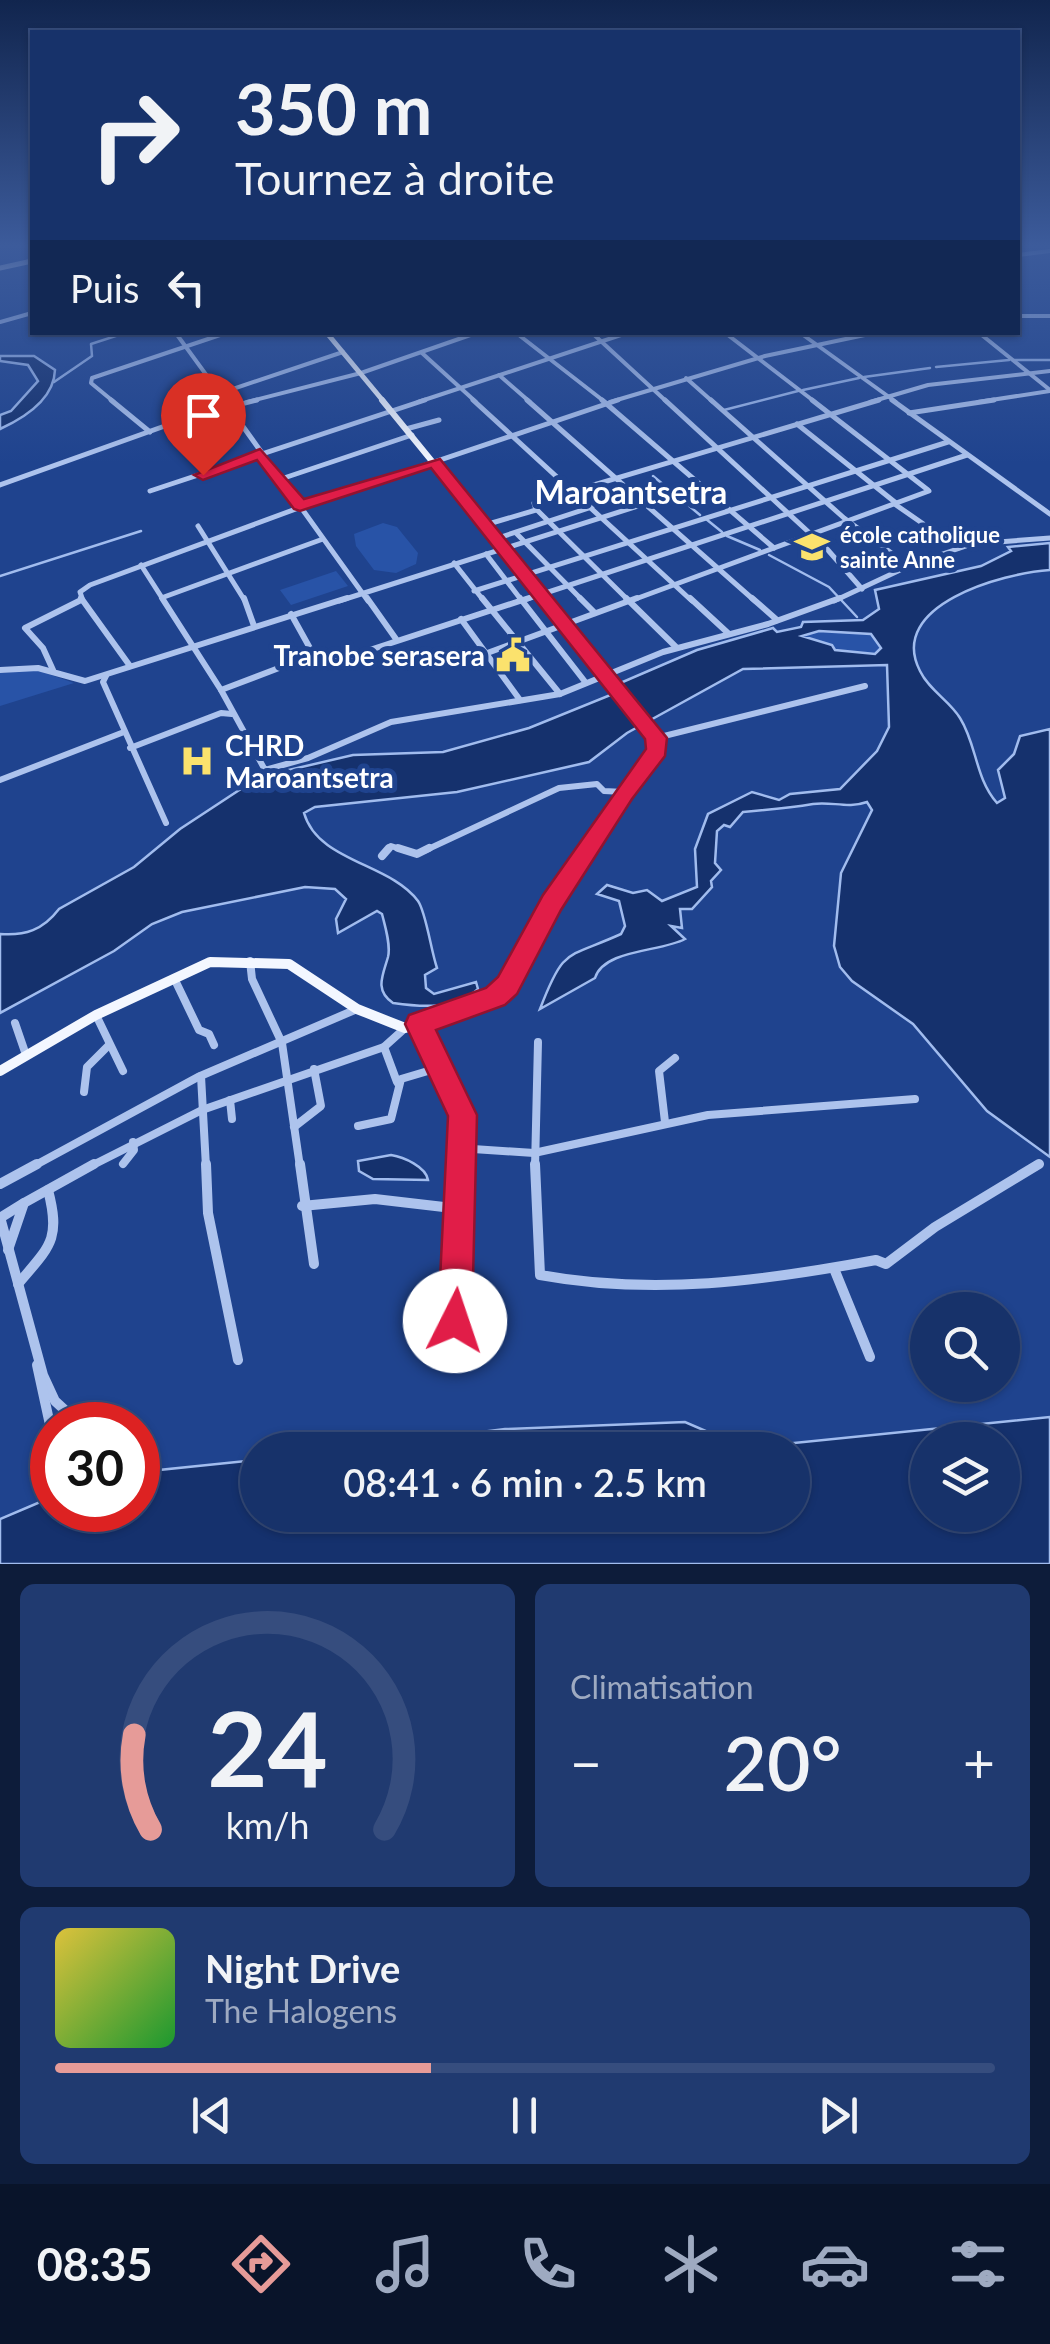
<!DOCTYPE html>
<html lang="fr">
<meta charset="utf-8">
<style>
:root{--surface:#17326a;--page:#203a70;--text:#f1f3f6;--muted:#9eaac1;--line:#364d7e;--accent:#e69b98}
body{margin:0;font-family:Lato,sans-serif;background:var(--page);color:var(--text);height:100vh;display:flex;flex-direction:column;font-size:38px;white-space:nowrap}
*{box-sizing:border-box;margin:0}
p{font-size:32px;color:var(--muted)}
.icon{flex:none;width:55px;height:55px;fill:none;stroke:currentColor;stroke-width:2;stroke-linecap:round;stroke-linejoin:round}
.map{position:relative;height:1564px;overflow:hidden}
.drawer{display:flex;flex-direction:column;gap:20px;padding:20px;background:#0d1c3a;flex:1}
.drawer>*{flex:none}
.guide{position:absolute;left:30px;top:30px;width:990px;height:305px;border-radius:0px;box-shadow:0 2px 8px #0004,0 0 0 2px var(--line);background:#17326a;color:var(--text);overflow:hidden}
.buttons{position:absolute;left:910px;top:1292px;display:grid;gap:20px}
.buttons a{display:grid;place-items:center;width:110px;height:110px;border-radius:50%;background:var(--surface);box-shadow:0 2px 8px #0004,0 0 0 2px var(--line);font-size:50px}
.speed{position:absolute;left:30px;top:1402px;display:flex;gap:20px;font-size:50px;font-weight:700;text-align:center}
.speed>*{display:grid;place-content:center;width:130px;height:130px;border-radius:50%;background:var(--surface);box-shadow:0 2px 8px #0004,0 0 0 2px var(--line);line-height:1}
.speed .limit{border:15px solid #d22;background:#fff;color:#111}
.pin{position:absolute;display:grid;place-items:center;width:85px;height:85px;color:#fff;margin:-102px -42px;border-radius:50% 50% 50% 0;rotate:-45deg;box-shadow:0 0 10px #0007}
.pin .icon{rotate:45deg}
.me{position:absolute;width:110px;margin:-55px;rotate:4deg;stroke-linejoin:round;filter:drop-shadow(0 0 8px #0008)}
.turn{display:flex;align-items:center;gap:35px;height:210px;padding:0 40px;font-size:45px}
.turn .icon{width:130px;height:130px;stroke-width:2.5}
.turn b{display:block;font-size:70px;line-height:85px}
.then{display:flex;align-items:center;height:95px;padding:0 40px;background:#0003;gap:20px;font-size:38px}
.big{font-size:75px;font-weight:600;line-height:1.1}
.drawer .widget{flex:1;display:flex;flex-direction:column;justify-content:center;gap:15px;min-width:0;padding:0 35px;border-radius:15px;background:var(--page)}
.drawer .dial{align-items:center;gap:0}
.dial svg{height:260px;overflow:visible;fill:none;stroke:var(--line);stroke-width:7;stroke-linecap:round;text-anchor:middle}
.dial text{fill:var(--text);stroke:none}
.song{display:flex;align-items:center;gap:30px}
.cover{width:120px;height:120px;border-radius:15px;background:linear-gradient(135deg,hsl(50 70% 55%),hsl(130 70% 35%))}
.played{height:10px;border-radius:5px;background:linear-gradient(90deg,var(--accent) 40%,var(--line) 40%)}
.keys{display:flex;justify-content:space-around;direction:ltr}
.heat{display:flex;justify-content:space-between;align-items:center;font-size:55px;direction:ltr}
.drawer .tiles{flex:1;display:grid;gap:20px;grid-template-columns:1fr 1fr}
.widget:last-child{grid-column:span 2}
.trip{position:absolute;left:240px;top:1432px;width:570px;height:100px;border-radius:50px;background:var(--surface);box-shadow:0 2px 8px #0004,0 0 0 2px var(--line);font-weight:600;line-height:100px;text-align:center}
.menu{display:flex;height:160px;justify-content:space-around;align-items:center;background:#09142a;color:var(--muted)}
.menu .icon{width:70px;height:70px}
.menu .current{color:var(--accent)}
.menu b{font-size:45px;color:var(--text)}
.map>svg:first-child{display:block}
.green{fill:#2853a7}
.water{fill:#15316d;stroke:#a1bcee;stroke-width:2.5;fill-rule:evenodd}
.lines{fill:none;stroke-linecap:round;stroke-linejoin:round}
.stream{stroke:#a1bcee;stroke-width:2.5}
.minor-far4{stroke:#adc3ed;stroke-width:4}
.minor-far3{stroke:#adc3ed;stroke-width:5}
.minor-far2{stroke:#adc3ed;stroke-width:6}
.minor-far1{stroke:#adc3ed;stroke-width:8}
.minor{stroke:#adc3ed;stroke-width:10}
.major-far3{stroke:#f3f7ff;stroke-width:5}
.major-far2{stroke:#f3f7ff;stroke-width:6}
.major-far1{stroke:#f3f7ff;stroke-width:9}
.major{stroke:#f3f7ff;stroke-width:10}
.route{fill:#e11d48;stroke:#92132f;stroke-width:2.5}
.labels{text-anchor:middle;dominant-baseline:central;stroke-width:10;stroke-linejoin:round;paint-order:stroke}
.far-poi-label{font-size:22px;font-weight:bold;fill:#fff;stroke:#1f438e;text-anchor:start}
.poi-label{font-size:28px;font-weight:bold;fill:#fff;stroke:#1f438e;text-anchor:end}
.far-district-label{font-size:32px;font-weight:bold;fill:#fff;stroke:#1f438e}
</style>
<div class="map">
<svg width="1050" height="1564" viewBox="0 0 1050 1564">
<rect width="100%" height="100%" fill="#1f438e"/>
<!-- green -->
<g class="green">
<path d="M383,523L397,527L418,553L416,564L396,573L374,570L356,546L354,534Z"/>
<path d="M336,571L348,586L291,605L280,590Z"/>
<path d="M819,631L871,634L882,648L876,654L835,650L802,637Z"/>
<path d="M37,670L74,683L0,706V673Z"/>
</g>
<!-- water -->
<g class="water">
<path d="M0,356H34L55,370C54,400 24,418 0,429V415L11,411L38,381L28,365L0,361Z"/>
<path d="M1050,543V570C1003,573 886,605 920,671C929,690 950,701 960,718C977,745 975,778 997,803L1005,798L998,770L1014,754L1020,736L1050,729V1157L987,1111L913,1024L852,981L840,967L834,946L841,873L872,810L867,802C848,809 831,801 813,804C789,808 767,810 743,812L730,827L724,825L717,831L715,863L721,870L711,881L712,887L692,909H680L682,928L671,926L685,939C661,952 604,949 595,978L540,1009C564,946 566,959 621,934L625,926L619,901L597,894L607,885L633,893L647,890L662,901L697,887L695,849L708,814L752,792L779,800L790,794L840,789L877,751L889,727L887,665L743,669L627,733L589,762L457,792L315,807L304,813C318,862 390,863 418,901C426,912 431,951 437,968L425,975L426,988L434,994L476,982L478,989C456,1010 421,1007 393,1003C374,990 383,975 388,957C391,945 385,926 382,914L377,911L338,933L336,919L346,899L335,889L305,887L182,912L152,924L114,951L0,1013V934C25,936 43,930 59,909L134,867L180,829L259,777L353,755L443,752L529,728L613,694L611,687L697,650L773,628L777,632L801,627L803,622L863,620L879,609L875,590L981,566L1011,551L1008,547ZM819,631L871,634L881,648L875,654L835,650L832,645L802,636Z"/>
<path d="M391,1155C404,1157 426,1167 428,1180L373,1179L359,1171L358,1161Z"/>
<path d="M1050,1417V1564H0V1519L52,1497V1510H138L140,1472L257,1460L258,1515H792V1450H338L505,1429L685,1422L745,1448ZM1002,1440V1515H928V1440Z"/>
</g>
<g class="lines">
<!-- stream -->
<g class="stream">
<path d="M1014,360H1050"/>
<path d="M936,367L1009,360"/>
<path d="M864,377L930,368"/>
<path d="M54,382L92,356L91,344L128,332"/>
<path d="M803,390L859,378"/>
<path d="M724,410L798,391"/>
<path d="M653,476L700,515"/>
<path d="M706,519L722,532"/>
<path d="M727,536L760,550"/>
<path d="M769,555L829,587L857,617"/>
<path d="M0,576L141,531"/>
</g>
<!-- minor-far4 -->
<g class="minor-far4">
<path d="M1018,255L1050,251"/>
<path d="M1018,316H1050"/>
<path d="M0,322L32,313"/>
<path d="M175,332L226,402"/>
<path d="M515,332L605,402"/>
<path d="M591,332L667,402"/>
<path d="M724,332L815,402"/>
<path d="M799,332L896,402"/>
<path d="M978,332L1050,390"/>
<path d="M422,353L476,402"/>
<path d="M499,375L530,402"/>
<path d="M686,378L713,402"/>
<path d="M218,394L343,352"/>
<path d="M114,402L91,383L92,378L229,332"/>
<path d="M247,402L361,373L479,332"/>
<path d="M418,402L630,332"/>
<path d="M610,402L765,356L879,332"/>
<path d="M870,402L928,385L1050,371"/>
<path d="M978,402L1050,391"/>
</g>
<!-- minor-far3 -->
<g class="minor-far3">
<path d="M111,400L150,432"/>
<path d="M224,400L368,601"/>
<path d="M473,400L692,601"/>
<path d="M527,400L755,601"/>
<path d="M602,400L774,548"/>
<path d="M665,400L827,549L862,589"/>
<path d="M711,400L844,518L909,566"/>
<path d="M812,400L928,490"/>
<path d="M892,400L1050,514"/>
<path d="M909,413L994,400"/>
<path d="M797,424L896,503"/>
<path d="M406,429L439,420"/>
<path d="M281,479L412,435"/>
<path d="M0,485L190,417L257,400"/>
<path d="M150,491L425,400"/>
<path d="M896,505L958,548"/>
<path d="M536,509L629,601"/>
<path d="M485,525L536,510L534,503L540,501L879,400"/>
<path d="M198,526L245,601"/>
<path d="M516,533L583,601"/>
<path d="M495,539L592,507"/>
<path d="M972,544L1050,538"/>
<path d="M486,554L522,601"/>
<path d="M454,563L484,601"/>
<path d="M141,565L164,601"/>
<path d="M474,591L948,442"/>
<path d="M164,597L323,539"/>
<path d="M83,601L80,592L90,585L304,506L618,400"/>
<path d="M339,601L660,499"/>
<path d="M521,601L967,455"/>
<path d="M630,601L929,491"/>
<path d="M834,601L913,564L972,544L971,540"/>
</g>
<!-- minor-far2 -->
<g class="minor-far2">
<path d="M81,598L130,666"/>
<path d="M162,598L221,690"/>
<path d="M244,598L254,626"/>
<path d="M367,598L396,639"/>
<path d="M482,598L560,694"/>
<path d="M520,598L586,683"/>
<path d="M580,598L595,613"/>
<path d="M626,598L676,647"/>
<path d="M690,598L729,634"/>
<path d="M752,598L777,620"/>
<path d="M291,614L316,659L333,662L529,598"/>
<path d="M461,619L520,700"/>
<path d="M313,655L221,690L265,770L308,758L391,722L560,694L663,652L768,624L840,598"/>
<path d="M471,659L637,598"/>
<path d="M0,670L38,668L85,681L347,598"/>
<path d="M53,670L43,648L25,628L81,600"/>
<path d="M106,676L103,682L166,823"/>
<path d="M656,738L865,686"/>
<path d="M130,748L221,713L232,714"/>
<path d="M0,780L124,732"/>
<path d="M387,851L391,846L406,851"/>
<path d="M424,851L559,788L597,784L604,791L624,792"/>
</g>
<!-- minor-far1 -->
<g class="minor-far1">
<path d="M398,848L417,854L429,848"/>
<path d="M382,856L389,848"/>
<path d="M250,961L252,979L282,1043L300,1167"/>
<path d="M174,978L199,1030L209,1034L214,1045"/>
<path d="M96,1015L123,1071"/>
<path d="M15,1023L26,1055"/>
<path d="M419,1024L462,1115L460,1167"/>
<path d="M384,1047L397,1082"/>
<path d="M201,1076L206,1167"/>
<path d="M84,1092L87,1067L109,1045"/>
<path d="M230,1100L232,1119"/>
<path d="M665,1122L659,1071L675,1058"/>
<path d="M358,1126L391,1119L401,1079L438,1068"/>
<path d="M294,1127L321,1106L314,1069"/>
<path d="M458,1148L534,1153L708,1115L915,1099"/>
<path d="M123,1164L134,1150L133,1142"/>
<path d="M32,1167L198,1077L357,1009"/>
<path d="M89,1167L202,1110L384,1047L404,1029"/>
<path d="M535,1167L538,1042"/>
<path d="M1035,1167L1039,1164"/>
</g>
<!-- minor -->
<g class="minor">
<path d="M206,1164L208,1213L238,1360"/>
<path d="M300,1164L314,1264"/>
<path d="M535,1164L540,1275C654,1296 763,1281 876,1260L886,1264L935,1227L1039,1164"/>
<path d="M0,1184L37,1164"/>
<path d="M302,1206L375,1199L461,1209"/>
<path d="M0,1217L43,1375L55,1401L81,1425"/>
<path d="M0,1218L24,1203"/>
<path d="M8,1250L24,1203L94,1164"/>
<path d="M835,1271L870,1357"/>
<path d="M18,1284C50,1246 61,1240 48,1190"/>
<path d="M452,1358L460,1164"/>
<path d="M37,1365L52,1434"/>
</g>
<!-- major-far3 -->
<g class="major-far3">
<path d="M0,268L32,261"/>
<path d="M326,332L384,402"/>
</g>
<!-- major-far2 -->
<path class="major-far2" d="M382,400L546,601"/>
<!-- major-far1 -->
<path class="major-far1" d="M544,598L656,738L657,750L586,851"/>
<!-- major -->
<path class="major" d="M0,1071L96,1015L210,962L289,964L357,1009L405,1028L495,997L507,985L588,848"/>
</g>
<!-- sky -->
<linearGradient id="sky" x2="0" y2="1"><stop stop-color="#11254e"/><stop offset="0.53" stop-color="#3c5b9b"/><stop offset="1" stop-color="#3c5b9b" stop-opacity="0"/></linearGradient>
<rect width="1050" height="463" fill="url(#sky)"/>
<!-- route -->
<path class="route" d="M260,449L304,499L440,459L667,738L665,756L632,799L561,910L517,994L505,1005L436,1030L477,1115L472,1321L467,1333L455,1338L443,1333L438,1321L448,1116L405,1024L409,1015L486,988L498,977L543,895L646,749L645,739L431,468L300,511L294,509L257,460L203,480L194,475Z"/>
<!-- icons -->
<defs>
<g id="university-bare" transform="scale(2.7)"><path d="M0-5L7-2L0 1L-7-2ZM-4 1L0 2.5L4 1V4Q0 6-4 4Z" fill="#fbe26d" stroke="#1f438e" stroke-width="2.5" paint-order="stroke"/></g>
<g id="civic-bare" transform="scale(2.7)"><path d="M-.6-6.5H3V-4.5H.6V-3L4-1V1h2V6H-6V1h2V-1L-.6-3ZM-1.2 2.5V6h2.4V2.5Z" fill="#fbe26d" stroke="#1f438e" stroke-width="2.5" paint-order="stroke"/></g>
<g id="hospital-bare" transform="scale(2.7)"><path d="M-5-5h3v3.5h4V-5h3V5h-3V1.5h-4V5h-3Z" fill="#fbe26d" stroke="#1f438e" stroke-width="2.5" paint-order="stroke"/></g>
</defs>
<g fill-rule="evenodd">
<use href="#university-bare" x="812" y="547"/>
<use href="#civic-bare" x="513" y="655"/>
<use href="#hospital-bare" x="197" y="761"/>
</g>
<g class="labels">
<!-- far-poi labels -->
<g class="far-poi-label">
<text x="840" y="534">école catholique<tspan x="840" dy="25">sainte Anne</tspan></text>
</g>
<!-- poi labels -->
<g class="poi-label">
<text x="485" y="655">Tranobe serasera</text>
<text x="225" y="745" text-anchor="start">CHRD<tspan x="225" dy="32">Maroantsetra</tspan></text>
</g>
<!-- far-district labels -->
<g class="far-district-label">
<text x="631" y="491">Maroantsetra</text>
</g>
</g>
</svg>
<div class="buttons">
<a><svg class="icon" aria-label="search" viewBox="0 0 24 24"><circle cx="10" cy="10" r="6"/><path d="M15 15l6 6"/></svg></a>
<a><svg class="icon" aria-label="layers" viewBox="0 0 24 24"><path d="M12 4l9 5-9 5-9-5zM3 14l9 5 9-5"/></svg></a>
</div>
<div class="speed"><div class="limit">30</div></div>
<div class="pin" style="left:203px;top:475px;background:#d93025"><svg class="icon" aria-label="arrive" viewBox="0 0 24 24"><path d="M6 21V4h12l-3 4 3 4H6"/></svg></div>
<svg class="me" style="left:455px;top:1321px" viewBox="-20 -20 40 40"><circle r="19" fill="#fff"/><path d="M0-13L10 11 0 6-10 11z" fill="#e11d48"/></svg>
<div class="trip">08:41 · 6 min · 2.5 km</div>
<div class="guide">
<div class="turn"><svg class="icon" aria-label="right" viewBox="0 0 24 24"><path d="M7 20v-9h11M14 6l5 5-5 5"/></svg><div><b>350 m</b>Tournez à droite</div></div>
<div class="then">Puis<svg class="icon" aria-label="left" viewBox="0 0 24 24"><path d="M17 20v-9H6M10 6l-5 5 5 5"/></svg></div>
</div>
</div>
<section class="drawer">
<div class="tiles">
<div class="widget dial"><svg viewBox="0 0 100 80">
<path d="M14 69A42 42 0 1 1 86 69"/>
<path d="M14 69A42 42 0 0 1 9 40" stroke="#e69b98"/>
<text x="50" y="56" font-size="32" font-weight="700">24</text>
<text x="50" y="72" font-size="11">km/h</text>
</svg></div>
<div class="widget"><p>Climatisation</p>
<div class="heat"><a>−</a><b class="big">20°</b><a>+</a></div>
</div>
<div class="widget">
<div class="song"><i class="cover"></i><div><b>Night Drive</b><p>The Halogens</p></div></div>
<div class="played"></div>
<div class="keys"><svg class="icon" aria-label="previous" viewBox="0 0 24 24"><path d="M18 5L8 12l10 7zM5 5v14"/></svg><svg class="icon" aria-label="pause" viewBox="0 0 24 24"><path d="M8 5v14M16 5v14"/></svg><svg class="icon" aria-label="next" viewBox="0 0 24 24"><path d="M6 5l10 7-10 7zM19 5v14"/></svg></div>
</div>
</div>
</section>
<nav class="menu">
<b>08:35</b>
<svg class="icon current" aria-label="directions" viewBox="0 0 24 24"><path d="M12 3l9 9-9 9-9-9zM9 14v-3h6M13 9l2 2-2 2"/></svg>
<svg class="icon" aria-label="music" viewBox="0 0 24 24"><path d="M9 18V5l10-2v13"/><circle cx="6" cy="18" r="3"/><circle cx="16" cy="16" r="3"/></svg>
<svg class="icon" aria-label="phone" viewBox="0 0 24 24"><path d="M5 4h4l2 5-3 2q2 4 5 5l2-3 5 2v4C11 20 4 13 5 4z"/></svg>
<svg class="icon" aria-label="climate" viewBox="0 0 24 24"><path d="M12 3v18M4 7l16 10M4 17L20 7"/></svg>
<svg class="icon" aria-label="car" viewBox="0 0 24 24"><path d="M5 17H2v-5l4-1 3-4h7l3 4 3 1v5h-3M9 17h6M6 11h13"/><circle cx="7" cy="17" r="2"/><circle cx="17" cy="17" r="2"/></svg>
<svg class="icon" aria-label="filters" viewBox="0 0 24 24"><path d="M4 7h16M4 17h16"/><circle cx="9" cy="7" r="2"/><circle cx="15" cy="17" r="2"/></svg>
</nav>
